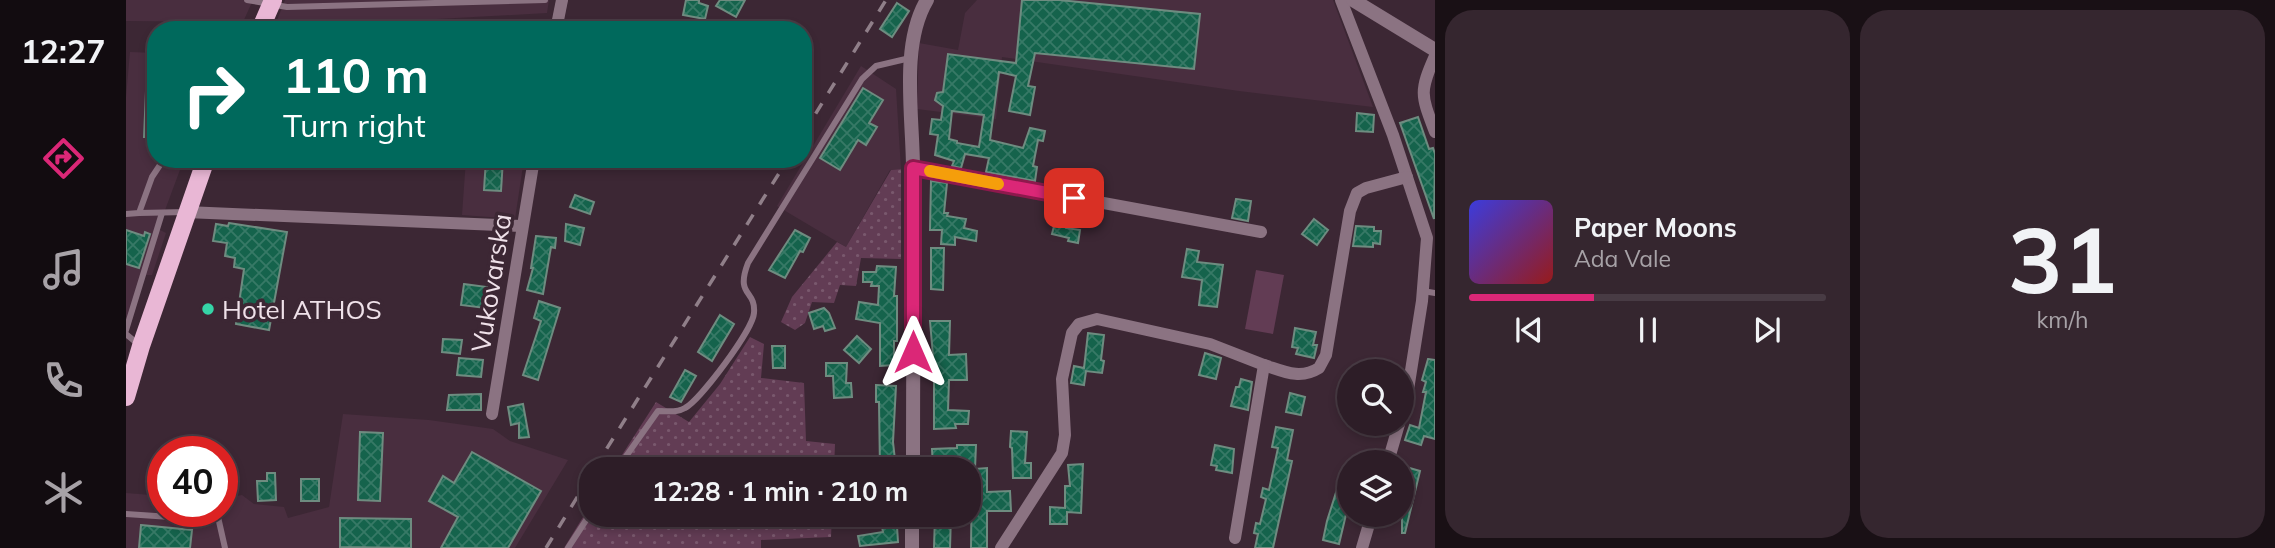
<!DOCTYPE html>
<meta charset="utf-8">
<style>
:root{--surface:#2d1d27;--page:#35262f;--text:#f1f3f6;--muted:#a7a2a7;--line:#483b44;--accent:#db2777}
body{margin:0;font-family:Mulish,sans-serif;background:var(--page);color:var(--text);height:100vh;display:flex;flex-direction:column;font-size:26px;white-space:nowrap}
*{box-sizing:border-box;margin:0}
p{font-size:23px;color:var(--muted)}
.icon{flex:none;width:38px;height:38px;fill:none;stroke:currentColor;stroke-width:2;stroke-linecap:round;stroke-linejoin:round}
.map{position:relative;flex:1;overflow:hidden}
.drawer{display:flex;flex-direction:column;gap:10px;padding:10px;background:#191015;width:840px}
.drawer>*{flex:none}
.top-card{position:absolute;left:21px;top:21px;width:665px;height:147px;border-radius:28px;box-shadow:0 4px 10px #0003,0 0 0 2px var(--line);background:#00695c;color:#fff;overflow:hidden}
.buttons{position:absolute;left:1211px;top:359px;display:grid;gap:14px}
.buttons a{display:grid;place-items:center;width:77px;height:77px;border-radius:50%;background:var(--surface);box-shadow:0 4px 10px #0003,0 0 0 2px var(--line);font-size:35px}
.speed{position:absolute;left:21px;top:436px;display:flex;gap:14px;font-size:35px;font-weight:700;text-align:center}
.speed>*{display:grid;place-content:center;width:91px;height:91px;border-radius:50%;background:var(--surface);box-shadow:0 4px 10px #0003,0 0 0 2px var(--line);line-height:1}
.speed .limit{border:10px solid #d22;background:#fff;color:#111}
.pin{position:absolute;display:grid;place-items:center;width:60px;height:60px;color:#fff;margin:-30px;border-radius:14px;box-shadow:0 4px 10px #0006}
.me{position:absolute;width:77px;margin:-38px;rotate:0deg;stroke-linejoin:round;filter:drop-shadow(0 0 5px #0008)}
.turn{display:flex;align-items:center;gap:24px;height:147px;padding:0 21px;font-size:32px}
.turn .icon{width:91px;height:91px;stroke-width:2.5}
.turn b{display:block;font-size:49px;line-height:60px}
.drawer .tile{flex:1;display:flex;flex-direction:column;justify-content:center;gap:10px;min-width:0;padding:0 24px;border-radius:28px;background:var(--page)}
.drawer .dial{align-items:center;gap:0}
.dial b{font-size:91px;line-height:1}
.song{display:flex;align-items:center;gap:21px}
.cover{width:84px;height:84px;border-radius:10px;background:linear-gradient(135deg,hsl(240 70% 55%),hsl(0 70% 35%))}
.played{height:7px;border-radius:4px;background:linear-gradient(90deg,var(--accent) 35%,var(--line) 35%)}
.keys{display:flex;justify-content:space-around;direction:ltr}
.drawer .tiles{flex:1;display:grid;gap:10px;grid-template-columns:repeat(2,1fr)}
.trip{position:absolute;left:453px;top:457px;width:402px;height:70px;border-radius:28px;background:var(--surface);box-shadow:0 4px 10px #0003,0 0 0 2px var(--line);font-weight:700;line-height:70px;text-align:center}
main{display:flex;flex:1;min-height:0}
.tab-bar{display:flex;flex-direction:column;width:126px;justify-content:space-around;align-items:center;background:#120c10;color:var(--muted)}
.tab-bar .icon{width:49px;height:49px}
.tab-bar .selected{color:var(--accent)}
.tab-bar b{font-size:32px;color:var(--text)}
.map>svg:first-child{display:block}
.built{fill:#492e3f}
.grass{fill:url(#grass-dots)}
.green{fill:#623c54}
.building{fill:url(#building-cross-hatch);stroke:#6e8c80;stroke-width:2;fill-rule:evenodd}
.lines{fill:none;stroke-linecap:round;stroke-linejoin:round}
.service{stroke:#8b7382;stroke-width:6}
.minor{stroke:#8b7382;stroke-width:12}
.tertiary{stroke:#8b7382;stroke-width:14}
.primary{stroke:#e9b7d5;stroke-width:18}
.rail{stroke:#907f89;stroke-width:3.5;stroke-dasharray:12 12;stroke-linecap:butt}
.route-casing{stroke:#8e194d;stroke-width:18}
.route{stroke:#db2777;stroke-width:12}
.slow{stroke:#f59e0b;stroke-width:12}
.poi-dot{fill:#35d4a7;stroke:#3c2734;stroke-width:2.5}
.labels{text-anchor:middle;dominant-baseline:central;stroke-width:7;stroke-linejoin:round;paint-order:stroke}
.street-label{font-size:26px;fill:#efe1e9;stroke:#3c2734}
.poi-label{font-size:26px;fill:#efe1e9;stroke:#3c2734;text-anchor:start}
</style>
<main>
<nav class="tab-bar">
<b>12:27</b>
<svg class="icon selected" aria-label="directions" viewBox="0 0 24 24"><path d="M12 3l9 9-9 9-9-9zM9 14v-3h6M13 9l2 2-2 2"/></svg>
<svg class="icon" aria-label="music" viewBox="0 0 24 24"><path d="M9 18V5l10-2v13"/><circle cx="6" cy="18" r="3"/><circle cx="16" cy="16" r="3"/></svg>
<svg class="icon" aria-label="phone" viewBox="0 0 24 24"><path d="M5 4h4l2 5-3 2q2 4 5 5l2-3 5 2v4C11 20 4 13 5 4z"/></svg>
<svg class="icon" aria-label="climate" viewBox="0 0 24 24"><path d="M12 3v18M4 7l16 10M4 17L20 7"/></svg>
</nav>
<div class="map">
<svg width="1309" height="548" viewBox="0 0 1309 548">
<defs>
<pattern id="grass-dots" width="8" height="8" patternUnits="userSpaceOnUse" patternTransform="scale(1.75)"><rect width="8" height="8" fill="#623c54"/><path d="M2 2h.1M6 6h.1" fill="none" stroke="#79586d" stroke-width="1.8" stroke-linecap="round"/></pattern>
<pattern id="building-cross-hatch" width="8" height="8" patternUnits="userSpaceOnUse" patternTransform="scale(1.75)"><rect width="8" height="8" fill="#15634c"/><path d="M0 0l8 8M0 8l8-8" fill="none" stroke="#377966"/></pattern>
</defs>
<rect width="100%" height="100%" fill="#3c2734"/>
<!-- built -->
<g class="built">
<path d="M0,0H127L117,22L0,21Z"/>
<path d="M159,0H423L421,13L148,28Z"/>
<path d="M851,0H1207L1247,107L1113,91L876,57L870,119L791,109L793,43L832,50L839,13Z"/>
<path d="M4,52L30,53V159H58L32,229L40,233L26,275H18L0,341V97Z"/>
<path d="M735,66L770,89L775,169L764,170L720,247L651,206Z"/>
<path d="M340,159H398L389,219L336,215Z"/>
<path d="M217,414L303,420L367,429L384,441L442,460L389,548H0V493L37,496V511H96V498L116,495L128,504L158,507L162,518L203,507Z"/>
</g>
<!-- grass -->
<g class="grass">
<path d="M775,169V259L735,258L730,286L714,285L708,303L686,302L679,323L669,330L655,322L666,297L711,242L720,247L765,170Z"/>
<path d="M624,337L638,344L635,378L678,383L680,441L709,444L708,469H487L530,402L563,422L594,384Z"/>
<path d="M465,504L466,514L706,515L705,537L635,540V548H438Z"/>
</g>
<!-- green -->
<path class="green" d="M1130,270L1158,275L1147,334L1119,329Z"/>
<!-- building -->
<g class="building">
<path d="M560,0H573V3L582,6L579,19L557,15Z"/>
<path d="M594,0H619L610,17L590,6Z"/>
<path d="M896,0H933L1074,14L1068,69L909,53L902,86L909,87L904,115L883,111L890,76L873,72L864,140L897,148L904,128L919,131L917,141L912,140L907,166L911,167L909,181L860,172L863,158L839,154L835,168L826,166L828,161L809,155L812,135L804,134L806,119L815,120L817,106L809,100L811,93L817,92L822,54L890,63ZM826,111L858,115L853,147L831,143V141L823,139Z"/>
<path d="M771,3L783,11L766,37L754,29Z"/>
<path d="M737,88L757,100L743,123L751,127L740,145L732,140L714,170L694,158Z"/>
<path d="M20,91H30V137H18Z"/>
<path d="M1231,113L1248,115L1247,132L1230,131Z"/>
<path d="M1292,117L1303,149L1307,148L1309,154L1308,219L1274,123Z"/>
<path d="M360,159H377L375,191L358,190Z"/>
<path d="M805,181L821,183L818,213H822L821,216L840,219L838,228L851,231L850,241L829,237V245L815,244L816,230H804Z"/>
<path d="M449,195L468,202L464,214L444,207Z"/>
<path d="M1110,199L1125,201L1122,221L1106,218Z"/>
<path d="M931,214L942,217L940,228L954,230L952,243L942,241L943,238L926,234Z"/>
<path d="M1188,219L1202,230L1191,245L1176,234Z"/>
<path d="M103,223L161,232L143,330L110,324L118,269L108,267L109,258L99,256L101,243L87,241L90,224L102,226Z"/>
<path d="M440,224L458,228L454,245L439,241Z"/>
<path d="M1230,226L1248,227V231H1255L1254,244L1247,243V247L1227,246Z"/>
<path d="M0,230L18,236L19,232L24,234L13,268L0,264Z"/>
<path d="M669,230L684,238L677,252L674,251L659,278L643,270Z"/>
<path d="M410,236L430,238L429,248L425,247L417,294L401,290L407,268H405Z"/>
<path d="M805,248H818L817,290L805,289Z"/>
<path d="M1061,249L1073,251L1071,262L1097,265L1091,307L1073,305L1076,280L1056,277Z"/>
<path d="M751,266L770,267L768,296H771V341H768V365L754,366V323L730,319L733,302L752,305L753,286H745L746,282H737V272H750Z"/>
<path d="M338,284L361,287L359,308L335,305Z"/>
<path d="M413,301L434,308L412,380L397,375L415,321L408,318Z"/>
<path d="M698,308L703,313L709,328L699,331L697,326L688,329L683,313Z"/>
<path d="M594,315L608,324L586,361L572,352Z"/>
<path d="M804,321H824L823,355L840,354L841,380H823L822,410L843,411L842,424H829L830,428L808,429V368Z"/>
<path d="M1169,328L1190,332L1187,345H1191L1188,358L1170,354L1172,348L1166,347Z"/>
<path d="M962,333L978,335L975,360L978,361L976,373L960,371L958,385L945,383L948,366L958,368Z"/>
<path d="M731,336L745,349L733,363L718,350Z"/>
<path d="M317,339L336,340L334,354L316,352Z"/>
<path d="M646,346H659V368H647Z"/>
<path d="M1079,353L1095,358L1090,379L1073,375Z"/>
<path d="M333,358L357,360L355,377L331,375Z"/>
<path d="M1302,359L1309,360V439L1298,436L1295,445L1279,440L1284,425L1293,428L1300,392H1297L1300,382L1296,380Z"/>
<path d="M700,363H721L720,383H725L726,397L708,398L707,376H700Z"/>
<path d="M559,370L570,376L555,402L544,397Z"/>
<path d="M1115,379L1126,382L1122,410L1105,406L1110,387H1113Z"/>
<path d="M750,385L770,386L767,442L770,469H754L753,402H750Z"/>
<path d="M1164,393L1179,397L1175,415L1160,412Z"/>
<path d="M355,394V410H321L323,395Z"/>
<path d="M397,404L403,437L393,438V423L385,425L382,407Z"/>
<path d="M1150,427L1167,430L1161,460L1166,461L1147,548H1129L1132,534L1128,533L1130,523L1134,524L1140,499L1135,497L1137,488L1143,490L1152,448L1146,447Z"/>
<path d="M885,431L901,432L899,463H905V478H887L886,448L884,447Z"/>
<path d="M234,432L257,433L254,501L232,500Z"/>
<path d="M831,445H850L849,469L861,468V492L884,491L885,511H861V548H845L846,469H807L806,449L831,448Z"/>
<path d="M1089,445L1108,449L1106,473L1090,470L1091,466L1085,465Z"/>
<path d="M346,452L415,491L382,548H315L332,517L303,501L317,476L328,483Z"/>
<path d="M957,464L955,513L941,512V524H924V507L939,508V486H944L942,465Z"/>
<path d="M1280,467L1294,471L1279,533H1276V482Z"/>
<path d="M141,473H149L150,500L132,501L131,481H141Z"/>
<rect x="175" y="479" width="18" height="22"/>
<path d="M1213,483L1223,486V502L1213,544L1197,540L1201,521Z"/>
<path d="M809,515H825L824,548H808Z"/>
<path d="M214,518L285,519V548L214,547Z"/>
<path d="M15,525L66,530L64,548H13Z"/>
<path d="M771,526L772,542L734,546L732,536L757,532L756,527Z"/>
</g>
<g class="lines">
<!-- service -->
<g class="service">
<path d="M121,0L161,7L419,0"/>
<path d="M13,213L60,212"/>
<path d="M0,214L13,213L26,177L38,159"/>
<path d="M1297,291L1309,293"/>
<path d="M0,330L36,213"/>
<path d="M0,334L12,344"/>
<path d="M491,469L532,411C541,411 551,413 559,408C574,400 627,330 628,313C630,289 609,297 622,263L736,79L750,66L784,58"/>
<path d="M0,514L59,518L84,515L92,517L99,548"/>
<path d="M442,548L466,511"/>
</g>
<!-- minor -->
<g class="minor">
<path d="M1215,0L1267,135L1301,238L1296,301L1281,396L1276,413"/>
<path d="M430,30L436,0"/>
<path d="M1309,56C1293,92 1295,95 1309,132"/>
<path d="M787,168L1135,232"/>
<path d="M60,212L396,226"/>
<path d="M1138,365C1157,371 1174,380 1193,368L1200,355L1224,211L1231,193L1240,188L1281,177"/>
<path d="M366,414L408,159"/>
<path d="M1262,462L1273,424"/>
<path d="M875,548L936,453L939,435L936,379L946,333L953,324L971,319L1084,344L1138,365L1109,538"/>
<path d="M1236,548L1246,514"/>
</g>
<!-- tertiary -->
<g class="tertiary">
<path d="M1227,0L1309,50"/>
<path d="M787,469C787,369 788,269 787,169C787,117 774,45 801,0"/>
<path d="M786,548V514"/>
</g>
<!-- primary -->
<g class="primary">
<path d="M134,30L147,0"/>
<path d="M0,397L15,346L80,159"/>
</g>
<!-- rail -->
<g class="rail">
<path d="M677,134L760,0"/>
<path d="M468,469L662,159"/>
<path d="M420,548L466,473"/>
</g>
</g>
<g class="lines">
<!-- route casing -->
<g class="route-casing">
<path id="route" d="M787,352V168L948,198"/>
</g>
<!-- route -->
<use href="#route" class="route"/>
<!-- slow -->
<path class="slow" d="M804,171L872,184"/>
</g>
<!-- markers -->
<circle class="poi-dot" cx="82" cy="309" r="7"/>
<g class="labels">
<!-- street labels -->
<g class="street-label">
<text transform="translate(365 283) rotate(-81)">Vukovarska</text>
</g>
<!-- poi labels -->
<g class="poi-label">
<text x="96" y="309">Hotel ATHOS</text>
</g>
</g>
</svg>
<div class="buttons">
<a><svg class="icon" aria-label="search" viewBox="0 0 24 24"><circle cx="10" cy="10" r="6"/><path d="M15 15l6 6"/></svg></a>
<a><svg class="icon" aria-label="layers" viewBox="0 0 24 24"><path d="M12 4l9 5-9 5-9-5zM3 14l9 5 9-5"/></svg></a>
</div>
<div class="speed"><div class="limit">40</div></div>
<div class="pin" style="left:948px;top:198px;background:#d93025"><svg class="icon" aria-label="arrive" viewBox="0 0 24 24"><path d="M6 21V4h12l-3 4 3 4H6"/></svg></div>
<svg class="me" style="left:787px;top:352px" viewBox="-20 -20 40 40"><path d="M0-17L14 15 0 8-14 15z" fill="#db2777" stroke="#fff" stroke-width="4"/></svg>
<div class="trip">12:28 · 1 min · 210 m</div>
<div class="top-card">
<div class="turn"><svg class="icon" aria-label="right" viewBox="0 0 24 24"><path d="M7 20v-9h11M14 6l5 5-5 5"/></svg><div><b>110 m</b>Turn right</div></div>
</div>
</div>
<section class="drawer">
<div class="tiles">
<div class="tile">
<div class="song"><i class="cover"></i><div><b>Paper Moons</b><p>Ada Vale</p></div></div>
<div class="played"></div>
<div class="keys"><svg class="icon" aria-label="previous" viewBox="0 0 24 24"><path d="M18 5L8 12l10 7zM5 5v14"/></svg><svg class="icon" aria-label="pause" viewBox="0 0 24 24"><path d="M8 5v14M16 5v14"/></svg><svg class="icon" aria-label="next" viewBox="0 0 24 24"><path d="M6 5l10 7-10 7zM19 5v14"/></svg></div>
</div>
<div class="tile dial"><b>31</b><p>km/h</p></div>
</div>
</section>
</main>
